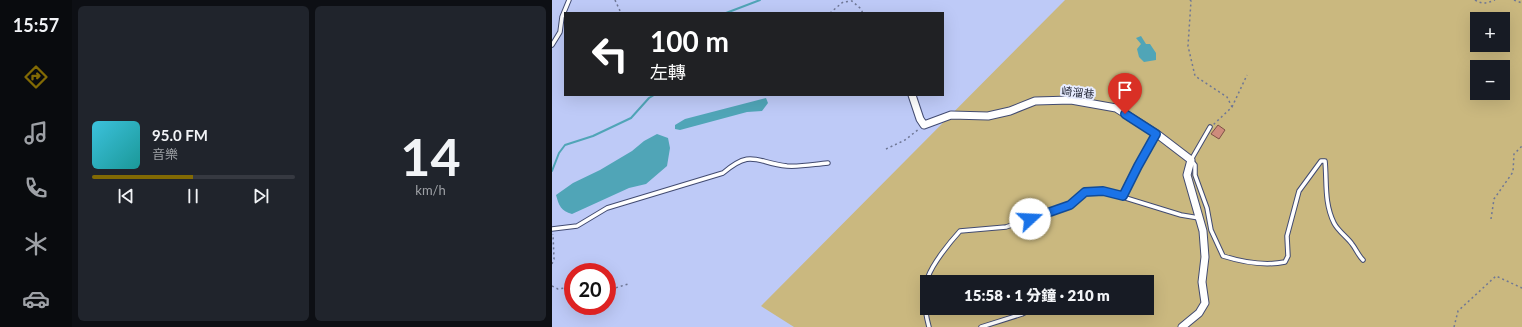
<!DOCTYPE html>
<html lang="zh-TW">
<meta charset="utf-8">
<style>
:root{--surface:#171b24;--page:#20242c;--text:#f1f3f6;--muted:#9ea1a6;--line:#363941;--accent:#826a04}
body{margin:0;font-family:Lato,"Noto Sans TC",sans-serif;background:var(--page);color:var(--text);height:100vh;display:flex;flex-direction:column;font-size:15px;white-space:nowrap}
*{box-sizing:border-box;margin:0}
p{font-size:13px;color:var(--muted)}
.icon{flex:none;width:22px;height:22px;fill:none;stroke:currentColor;stroke-width:2;stroke-linecap:round;stroke-linejoin:round}
.map{position:relative;flex:1;overflow:hidden}
.sheet{display:flex;flex-direction:column;gap:6px;padding:6px;background:#0d0f14;width:480px}
.sheet>*{flex:none}
.guide{position:absolute;left:12px;top:12px;width:380px;height:84px;border-radius:0px;box-shadow:0 4px 16px #0002;background:#202124;color:#fff;overflow:hidden}
.buttons{position:absolute;left:918px;top:12px;display:grid;gap:8px}
.buttons a{display:grid;place-items:center;width:40px;height:40px;border-radius:0px;background:var(--surface);box-shadow:0 4px 16px #0002;font-size:20px}
.speed{position:absolute;left:12px;top:263px;display:flex;gap:8px;font-size:20px;font-weight:700;text-align:center}
.speed>*{display:grid;place-content:center;width:52px;height:52px;border-radius:50%;background:var(--surface);box-shadow:0 4px 16px #0002;line-height:1}
.speed .limit{border:6px solid #d22;background:#fff;color:#111}
.pin{position:absolute;display:grid;place-items:center;width:34px;height:34px;color:#fff;margin:-41px -17px;border-radius:50% 50% 50% 0;rotate:-45deg;box-shadow:0 0 4px #0007}
.pin .icon{rotate:45deg}
.me{position:absolute;width:44px;margin:-22px;rotate:70deg;stroke-linejoin:round;filter:drop-shadow(0 0 3px #0008)}
.turn{display:flex;align-items:center;gap:14px;height:84px;padding:0 20px;font-size:18px}
.turn .icon{width:52px;height:52px;stroke-width:2.5}
.turn b{display:block;font-size:28px;line-height:34px}
.sheet .card{flex:1;display:flex;flex-direction:column;justify-content:center;gap:6px;min-width:0;padding:0 14px;border-radius:6px;background:var(--page)}
.sheet .dial{align-items:center;gap:0}
.dial b{font-size:52px;line-height:1}
.song{display:flex;align-items:center;gap:12px}
.cover{width:48px;height:48px;border-radius:6px;background:linear-gradient(135deg,hsl(190 70% 55%),hsl(180 70% 35%))}
.played{height:4px;border-radius:2px;background:linear-gradient(90deg,var(--accent) 50%,var(--line) 50%)}
.keys{display:flex;justify-content:space-around;direction:ltr}
.sheet .tiles{flex:1;display:grid;gap:6px;grid-template-columns:repeat(2,1fr)}
.trip{position:absolute;left:368px;top:275px;width:234px;height:40px;border-radius:0px;background:var(--surface);box-shadow:0 4px 16px #0002;font-weight:800;line-height:40px;text-align:center}
main{display:flex;flex:1;min-height:0}
.tab-bar{display:flex;flex-direction:column;width:72px;justify-content:space-around;align-items:center;background:#090b0e;color:var(--muted)}
.tab-bar .icon{width:28px;height:28px}
.tab-bar .active{color:var(--accent)}
.tab-bar b{font-size:18px;color:var(--text)}
.map>svg:first-child{display:block}
.green{fill:#cab87f;fill-rule:evenodd}
.water{fill:#50a5b7}
.lines{fill:none;stroke-linecap:round;stroke-linejoin:round}
.stream{stroke:#50a5b7;stroke-width:2}
.building{fill:#ce8b7c;stroke:#7e5147}
.service-casing{stroke:#424b71;stroke-width:5.5}
.minor-casing{stroke:#424b71;stroke-width:9}
.path{stroke:#6f7795;stroke-width:1.5;stroke-dasharray:2 3;stroke-linecap:butt}
.service{stroke:#fff;stroke-width:3.5}
.minor{stroke:#fff;stroke-width:7}
.route-casing{stroke:#114b97;stroke-width:10}
.route{stroke:#1a73e8;stroke-width:7}
.labels{text-anchor:middle;dominant-baseline:central;stroke-width:4;stroke-linejoin:round;paint-order:stroke}
.street-label{font-size:11px;fill:#262a3b;stroke:#e7ecff}
</style>
<main>
<nav class="tab-bar">
<b>15:57</b>
<svg class="icon active" aria-label="directions" viewBox="0 0 24 24"><path d="M12 3l9 9-9 9-9-9zM9 14v-3h6M13 9l2 2-2 2"/></svg>
<svg class="icon" aria-label="music" viewBox="0 0 24 24"><path d="M9 18V5l10-2v13"/><circle cx="6" cy="18" r="3"/><circle cx="16" cy="16" r="3"/></svg>
<svg class="icon" aria-label="phone" viewBox="0 0 24 24"><path d="M5 4h4l2 5-3 2q2 4 5 5l2-3 5 2v4C11 20 4 13 5 4z"/></svg>
<svg class="icon" aria-label="climate" viewBox="0 0 24 24"><path d="M12 3v18M4 7l16 10M4 17L20 7"/></svg>
<svg class="icon" aria-label="car" viewBox="0 0 24 24"><path d="M5 17H2v-5l4-1 3-4h7l3 4 3 1v5h-3M9 17h6M6 11h13"/><circle cx="7" cy="17" r="2"/><circle cx="17" cy="17" r="2"/></svg>
</nav>
<section class="sheet">
<div class="tiles">
<div class="card">
<div class="song"><i class="cover"></i><div><b>95.0 FM</b><p>音樂</p></div></div>
<div class="played"></div>
<div class="keys"><svg class="icon" aria-label="previous" viewBox="0 0 24 24"><path d="M18 5L8 12l10 7zM5 5v14"/></svg><svg class="icon" aria-label="pause" viewBox="0 0 24 24"><path d="M8 5v14M16 5v14"/></svg><svg class="icon" aria-label="next" viewBox="0 0 24 24"><path d="M6 5l10 7-10 7zM19 5v14"/></svg></div>
</div>
<div class="card dial"><b>14</b><p>km/h</p></div>
</div>
</section>
<div class="map">
<svg width="970" height="327" viewBox="0 0 970 327">
<rect width="100%" height="100%" fill="#becaf7"/>
<!-- green -->
<path class="green" d="M513,0H970V327H242L209,306ZM925,19H951V45H925ZM925,67H951V93H925ZM375,282H595V308H375Z"/>
<!-- water -->
<g class="water">
<path d="M589,36L594,44H598L604,53V60L592,62L587,57L585,49L589,44L584,38Z"/>
<path d="M214,98L216,103L210,111L195,112L128,130L123,129V125L133,119Z"/>
<path d="M105,134L116,138L118,148L115,166L94,184L77,188L20,214C9,211 7,206 4,195L21,183L48,170L80,151L92,141Z"/>
</g>
<g class="lines">
<!-- stream -->
<g class="stream">
<path d="M174,13L208,0"/>
<path d="M0,171L7,153L13,145L41,136L79,118L97,98L102,95"/>
</g>
</g>
<!-- building -->
<path class="building" d="M666,125L673,130L667,139L659,134Z"/>
<g class="lines">
<!-- service casing -->
<g class="service-casing">
<g id="service">
<path d="M0,45L8,32L10,17L17,0"/>
<path d="M658,127L639,160L643,165V175L655,208L659,230L671,256C690,262 713,266 733,262L736,256L735,236L747,191L769,161H773C775,182 772,203 782,223C786,231 795,237 800,244C804,249 806,255 811,260"/>
<path d="M571,196L586,166L605,134"/>
<path d="M0,229L25,226L55,208L171,173C200,148 204,163 235,166C249,167 263,164 276,163"/>
<path d="M377,327C373,312 370,292 376,277C381,263 398,242 408,231L454,227L518,205L533,192L551,191L629,215L647,218"/>
<path d="M429,327L470,314L482,308"/>
</g>
</g>
<!-- minor casing -->
<g class="minor-casing">
<path id="minor" d="M360,95L368,119L372,125L399,115L436,116L458,111L483,101L519,100L564,108L605,134L639,160L635,175L651,231L653,257L650,282L653,303L647,313L630,327"/>
</g>
<!-- path -->
<g class="path">
<path d="M63,0L69,13"/>
<path d="M638,0L639,1L636,46L643,76L675,97L680,107L661,125"/>
<path d="M923,0C931,5 935,3 943,0"/>
<path d="M962,0L970,3"/>
<path d="M278,13L291,2L300,1L308,8L311,13"/>
<path d="M680,107L695,75"/>
<path d="M334,149L353,140L367,129"/>
<path d="M939,219L942,199L961,172L962,154L970,146"/>
<path d="M0,264L2,259L1,234"/>
<path d="M55,284L63,288L76,284"/>
<path d="M0,286L6,289L21,287"/>
<path d="M902,327L906,311L944,276L970,288"/>
</g>
<!-- service -->
<use href="#service" class="service"/>
<!-- minor -->
<use href="#minor" class="minor"/>
</g>
<g class="lines">
<!-- route casing -->
<g class="route-casing">
<path id="route" d="M478,219L518,205L533,192L551,191L571,196L586,166L604,134L573,114"/>
</g>
<!-- route -->
<use href="#route" class="route"/>
</g>
<g class="labels">
<!-- street labels -->
<g class="street-label">
<text transform="translate(526 92) rotate(6)">崎溜巷</text>
</g>
</g>
</svg>
<div class="buttons">
<a>+</a>
<a>−</a>
</div>
<div class="speed"><div class="limit">20</div></div>
<div class="pin" style="left:573px;top:114px;background:#d93025"><svg class="icon" aria-label="arrive" viewBox="0 0 24 24"><path d="M6 21V4h12l-3 4 3 4H6"/></svg></div>
<svg class="me" style="left:478px;top:219px" viewBox="-20 -20 40 40"><circle r="19" fill="#fff"/><path d="M0-13L10 11 0 6-10 11z" fill="#1a73e8"/></svg>
<div class="trip">15:58 · 1 分鐘 · 210 m</div>
<div class="guide">
<div class="turn"><svg class="icon" aria-label="left" viewBox="0 0 24 24"><path d="M17 20v-9H6M10 6l-5 5 5 5"/></svg><div><b>100 m</b>左轉</div></div>
</div>
</div>
</main>
